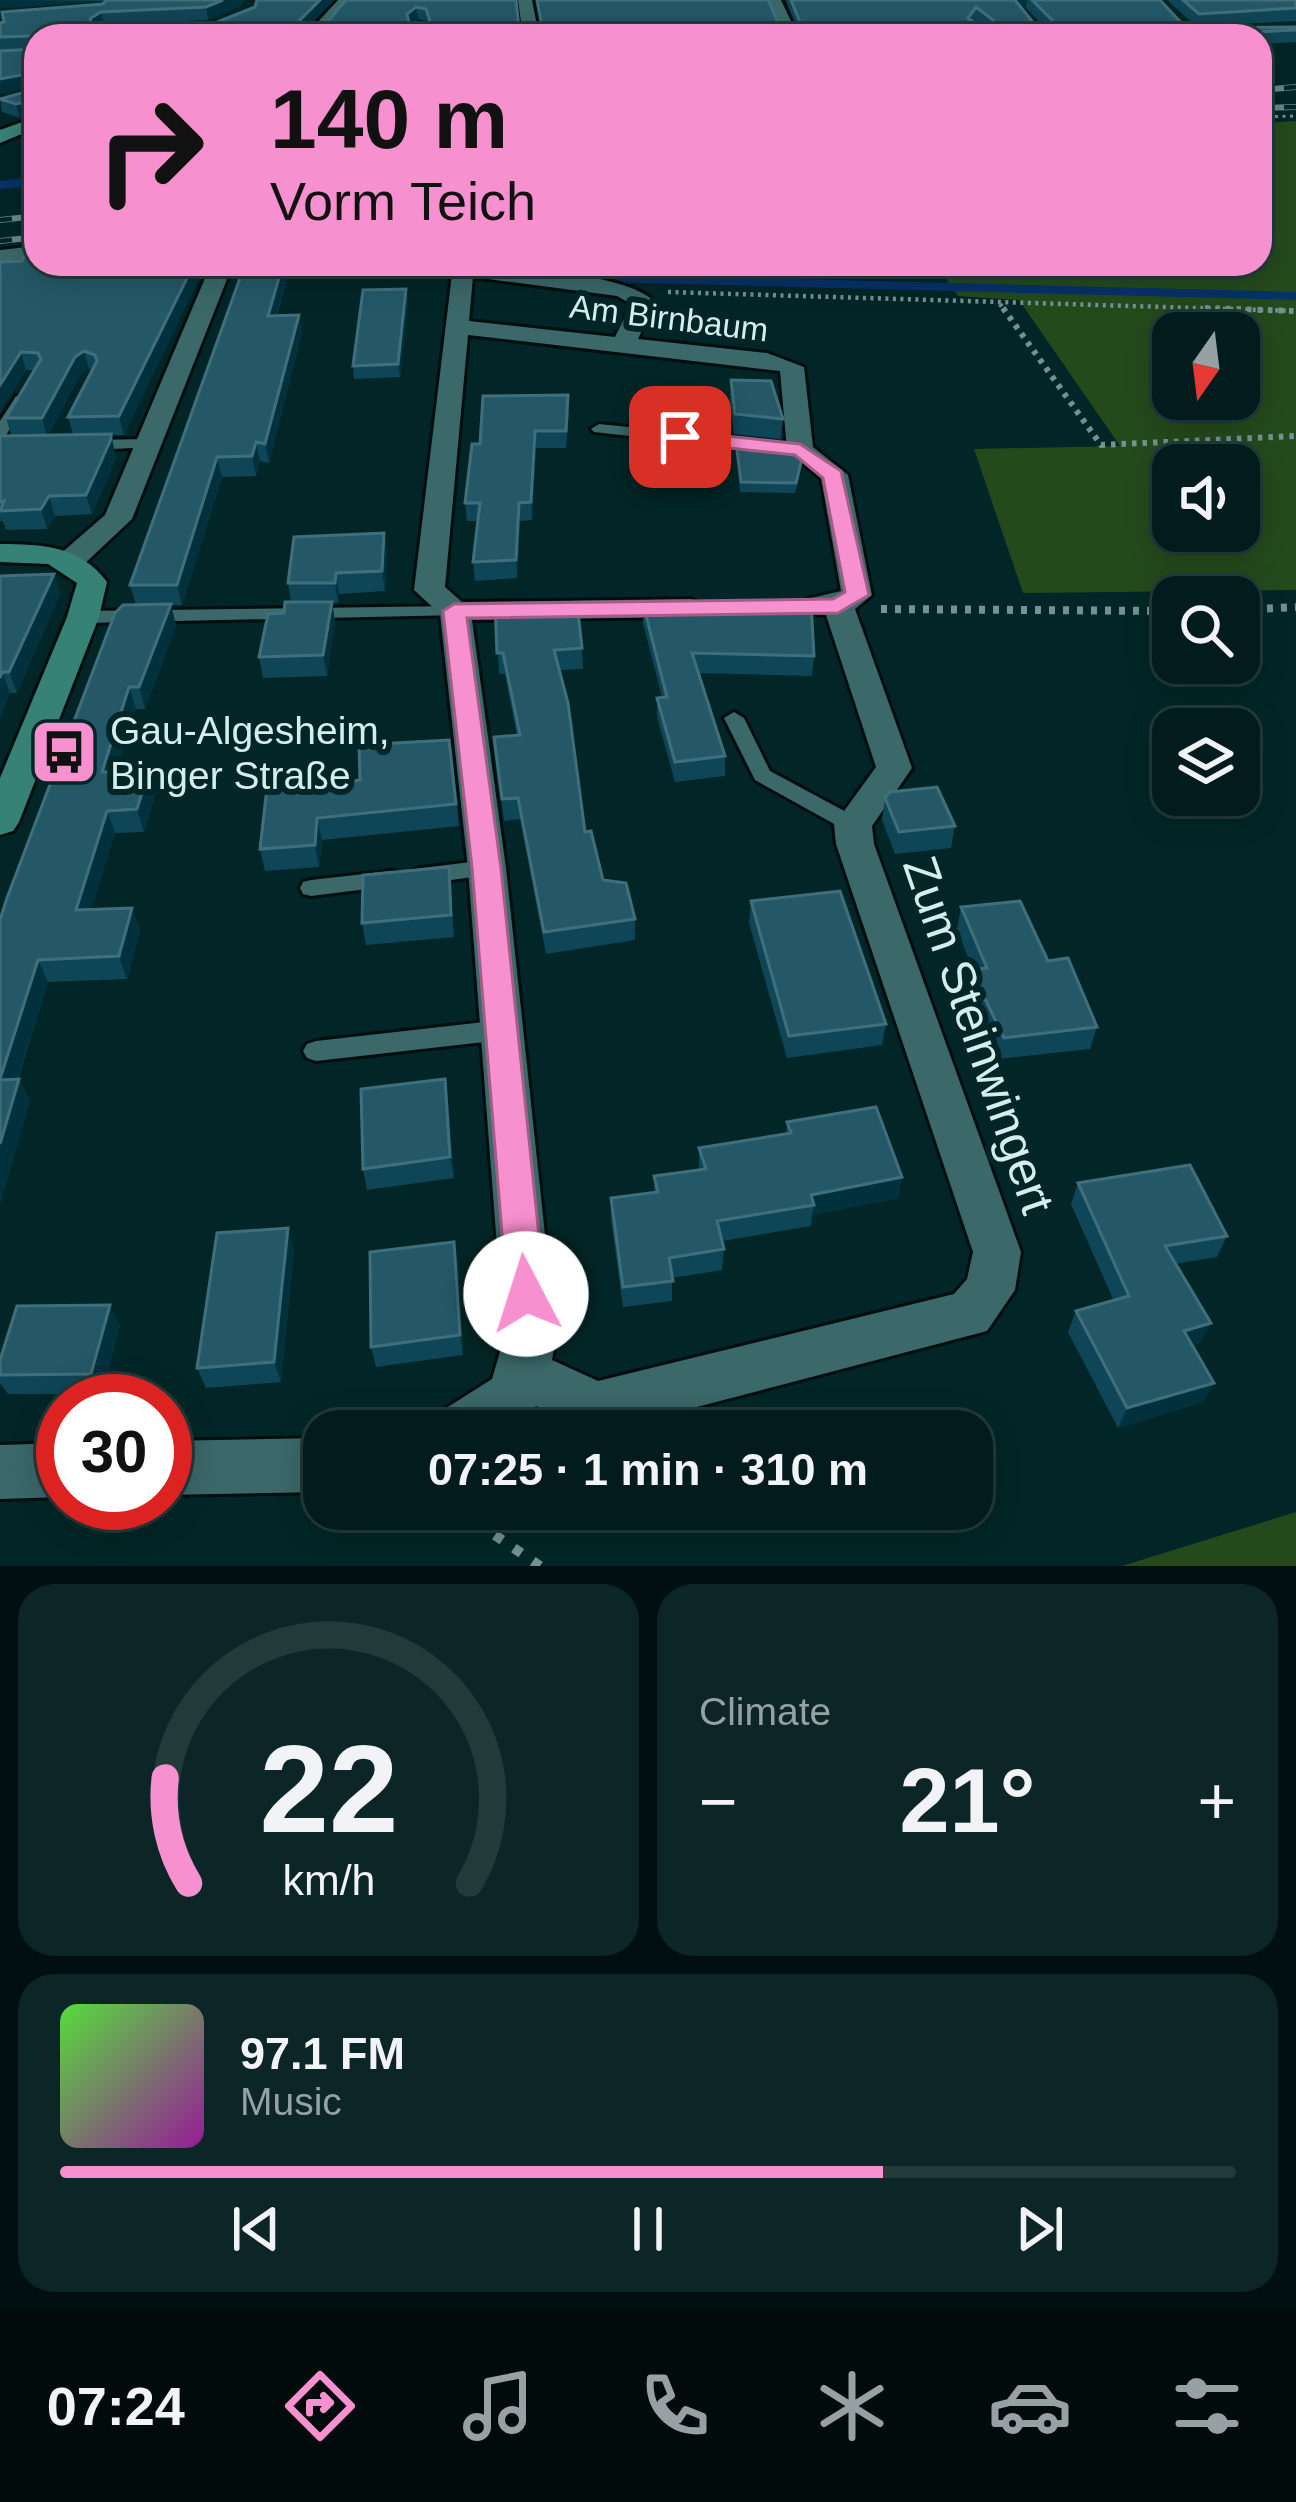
<!DOCTYPE html>
<meta charset="utf-8">
<style>
:root{--surface:#021c1d;--page:#0c2526;--text:#f1f3f6;--muted:#96a1a4;--line:#233a3b;--accent:#f790ce}
body{margin:0;font-family:Arial,sans-serif;background:var(--page);color:var(--text);height:100vh;display:flex;flex-direction:column;font-size:45px;white-space:nowrap}
*{box-sizing:border-box;margin:0}
p{font-size:39px;color:var(--muted)}
.icon{flex:none;width:66px;height:66px;fill:none;stroke:currentColor;stroke-width:2;stroke-linecap:round;stroke-linejoin:round}
.map{position:relative;height:1566px;overflow:hidden}
.side{display:flex;flex-direction:column;gap:18px;padding:18px;background:#010f10;flex:1}
.side>*{flex:none}
.hud{position:absolute;left:24px;top:24px;width:1248px;height:252px;border-radius:36px;box-shadow:0 6px 30px #0003,0 0 0 3px var(--line);background:#f790ce;color:#111;overflow:hidden}
.needle{width:78px;rotate:194deg}
.fabs{position:absolute;left:1152px;top:312px;display:grid;gap:24px}
.fabs a{display:grid;place-items:center;width:108px;height:108px;border-radius:24px;background:var(--surface);box-shadow:0 6px 30px #0003,0 0 0 3px var(--line);font-size:60px}
.speed{position:absolute;left:36px;top:1374px;display:flex;gap:24px;font-size:60px;font-weight:700;text-align:center}
.speed>*{display:grid;place-content:center;width:156px;height:156px;border-radius:50%;background:var(--surface);box-shadow:0 6px 30px #0003,0 0 0 3px var(--line);line-height:1}
.speed .limit{border:18px solid #d22;background:#fff;color:#111}
.pin{position:absolute;display:grid;place-items:center;width:102px;height:102px;color:#fff;margin:-51px;border-radius:24px;box-shadow:0 6px 18px #0006}
.me{position:absolute;width:132px;margin:-66px;rotate:355deg;stroke-linejoin:round;filter:drop-shadow(0 0 9px #0008)}
.turn{display:flex;align-items:center;gap:42px;height:252px;padding:0 48px;font-size:54px}
.turn .icon{width:156px;height:156px;stroke-width:2.5}
.turn b{display:block;font-size:84px;line-height:102px}
.big{font-size:90px;font-weight:600;line-height:1.1}
.side .tile{flex:1;display:flex;flex-direction:column;justify-content:center;gap:18px;min-width:0;padding:0 42px;border-radius:36px;background:var(--page)}
.side .dial{align-items:center;gap:0}
.dial svg{height:312px;overflow:visible;fill:none;stroke:var(--line);stroke-width:7;stroke-linecap:round;text-anchor:middle}
.dial text{fill:var(--text);stroke:none}
.song{display:flex;align-items:center;gap:36px}
.cover{width:144px;height:144px;border-radius:18px;background:linear-gradient(135deg,hsl(110 70% 55%),hsl(300 70% 35%))}
.played{height:12px;border-radius:6px;background:linear-gradient(90deg,var(--accent) 70%,var(--line) 70%)}
.keys{display:flex;justify-content:space-around;direction:ltr}
.heat{display:flex;justify-content:space-between;align-items:center;font-size:66px;direction:ltr}
.side .tiles{flex:1;display:grid;gap:18px;grid-template-columns:1fr 1fr}
.tile:last-child{grid-column:span 2}
.trip{position:absolute;left:303px;top:1410px;width:690px;height:120px;border-radius:36px;background:var(--surface);box-shadow:0 6px 30px #0003,0 0 0 3px var(--line);font-weight:600;line-height:120px;text-align:center}
.tabs{display:flex;height:192px;justify-content:space-around;align-items:center;background:#010b0c;color:var(--muted)}
.tabs .icon{width:84px;height:84px}
.tabs .on{color:var(--accent)}
.tabs b{font-size:54px;color:var(--text)}
.map>svg:first-child{display:block}
.green{fill:#244a1c;fill-rule:evenodd}
.lines{fill:none;stroke-linecap:round;stroke-linejoin:round}
.stream{stroke:#063268;stroke-width:8}
.lane-casing{stroke:#000d0e;stroke-width:6}
.street-casing{stroke:#000d0e;stroke-width:6}
.secondary-casing{stroke:#000d0e;stroke-width:6}
.path-far4{stroke:#749292;stroke-width:3;stroke-dasharray:3 4.5;stroke-linecap:butt}
.path-far3{stroke:#749292;stroke-width:4.5;stroke-dasharray:3 4.5;stroke-linecap:butt}
.path-far2{stroke:#749292;stroke-width:6;stroke-dasharray:4.5 6;stroke-linecap:butt}
.path-far1{stroke:#749292;stroke-width:8;stroke-dasharray:6 8;stroke-linecap:butt}
.path{stroke:#749292;stroke-width:10;stroke-dasharray:9 14;stroke-linecap:butt}
.lane{fill:#3b6869;fill-rule:evenodd}
.street{fill:#3b6869;fill-rule:evenodd}
.secondary{fill:#378277;fill-rule:evenodd}
.rail-casing{stroke:#6a8889;stroke-width:6}
.rail{stroke:#022627;stroke-width:4.5;stroke-dasharray:12;stroke-linecap:butt}
.wall{fill:#0f4657;fill-rule:evenodd}
.shaded-wall{fill:#01313d}
.building{fill:#245867;stroke:#406f7c;stroke-width:3;fill-rule:evenodd}
.route{fill:#f790ce;stroke:#a15e86;stroke-width:3}
.labels{text-anchor:middle;dominant-baseline:central;stroke-width:12;stroke-linejoin:round;paint-order:stroke}
.far-street-label{font-size:33px;fill:#d5eded;stroke:#022627}
.poi-label{font-size:39px;fill:#d5eded;stroke:#022627;text-anchor:start}
.near-street-label{font-size:48px;fill:#d5eded;stroke:#022627}
</style>
<div class="map">
<svg width="1296" height="1566" viewBox="0 0 1296 1566">
<rect width="100%" height="100%" fill="#022627"/>
<!-- green -->
<g class="green">
<path d="M1296,121V590L1023,593L974,449L1120,446L1019,300L958,296L936,264H1260V123ZM1173,333H1239V399H1173ZM1173,465H1239V531H1173Z"/>
<path d="M546,264H801L811,279L611,272Z"/>
<path d="M1296,1512V1566H1122Z"/>
</g>
<g class="lines">
<!-- stream -->
<g class="stream">
<path d="M0,185L36,181"/>
<path d="M503,264L609,278L1296,296"/>
</g>
<!-- lane casing -->
<g class="lane-casing">
<g id="lane">
<path d="M16,396L28,399L5,437L0,439V421Z"/>
<path d="M599,424L764,441L772,446L764,451L594,432L591,429Z"/>
<path d="M149,439L155,441V447L90,450L82,445L90,440Z"/>
<path d="M455,606L464,611L461,615L83,623L74,617L83,611Z"/>
<path d="M734,712L744,718L770,771L861,820L864,825L861,830H845L755,780L724,718Z"/>
<path d="M487,860L495,862L498,868L495,874L422,884L414,882L411,876L414,870L422,868Z"/>
<path d="M391,871L399,873L402,879L399,885L311,896L303,894L300,888L303,882L311,880Z"/>
<path d="M502,1020L511,1023L514,1030L511,1037L502,1040L316,1061L307,1058L303,1051L307,1044L316,1041Z"/>
</g>
</g>
<!-- street casing -->
<g class="street-casing">
<g id="street">
<path d="M338,0H353L322,36H305Z"/>
<path d="M518,0H532L539,36H523Z"/>
<path d="M767,0H781L798,36H782Z"/>
<path d="M36,246V258L0,262V250Z"/>
<path d="M211,264H233L132,519L81,567H59L55,561L59,555L105,515Z"/>
<path d="M417,264C467,264 623,268 655,302L638,339L767,353L804,367L813,447L848,475L872,595L855,609L912,768L872,826L874,844L1021,1252L1015,1290L987,1331L605,1431H592L536,1406L513,1431H432L440,1412L492,1379L504,1338L468,868L440,614L414,590L452,274ZM473,277L617,296L631,304L615,337L469,321ZM468,335L780,371L787,450L821,478L841,591L807,599L802,606L807,613L826,615L876,767L834,825L836,844L973,1252L967,1279L954,1294L598,1381L552,1360L556,1338L506,868L472,620L691,617L707,608L691,599L462,602L445,587Z"/>
<path d="M324,1438V1492L165,1495V1441Z"/>
<path d="M63,1443V1497L0,1499V1445Z"/>
</g>
</g>
<!-- secondary casing -->
<g class="secondary-casing">
<g id="secondary">
<path d="M36,117V128L0,143V130Z"/>
<path d="M0,544C42,544 81,546 107,582L99,617L19,822L13,831L0,835V778L67,617L77,583L48,564L0,562Z"/>
</g>
</g>
<!-- path-far4 -->
<g class="path-far4">
<path d="M0,51L36,50"/>
<path d="M1260,117L1296,116"/>
</g>
<!-- path-far3 -->
<g class="path-far3">
<path d="M668,292L1296,311"/>
<path d="M1000,304L1005,311"/>
</g>
<!-- path-far2 -->
<g class="path-far2">
<path d="M1003,308L1101,445L1296,436"/>
<path d="M1205,308L1296,311"/>
</g>
<!-- path-far1 -->
<g class="path-far1">
<path d="M881,609L1173,611"/>
<path d="M1239,610L1296,607"/>
</g>
<!-- path -->
<path class="path" d="M457,1509L540,1566"/>
<!-- lane -->
<use href="#lane" class="lane"/>
<!-- street -->
<use href="#street" class="street"/>
<!-- secondary -->
<use href="#secondary" class="secondary"/>
<!-- rail casing -->
<g class="rail-casing">
<g id="rail">
<path d="M1260,90L1296,87"/>
<path d="M1260,108L1296,107"/>
<path d="M0,220L36,216"/>
<path d="M0,241L36,237"/>
</g>
</g>
<!-- rail -->
<use href="#rail" class="rail"/>
</g>
<!-- wall -->
<g class="wall">
<path d="M0,0H244L240,6L208,20L105,24L210,25L255,7L257,0H334L308,27L324,26L346,0H516L519,27L540,26L536,0H768L779,25L796,26L786,0H1160L1186,28L1296,27V42L1260,44V36H36V87L0,93L36,49L0,50V23L103,4L105,1L0,8ZM1026,8L1044,26H1036L1022,9ZM418,19L427,21L429,27H410V25Z"/>
<path d="M1167,0H1296V21L1196,26Z"/>
<path d="M36,90L20,118L2,112L0,98Z"/>
<path d="M22,261L36,264H196L199,278L124,435H111L116,458L92,514L55,516L47,529L6,530L3,521H0V435H11L6,418L34,370H26L0,412V262ZM89,369L92,370L68,417L73,434L48,435L80,375Z"/>
<path d="M245,264H286L288,275L277,316L299,315L302,333L269,463L260,461L256,476L222,477L182,605H171L176,626L145,709H136L116,772L156,792L144,832L115,833L91,909L132,908L140,930L127,979L48,982L18,1079H19L30,1101L0,1204V920L136,605L130,585Z"/>
<path d="M406,289L408,301L400,377L354,379L353,366Z"/>
<path d="M731,380L783,419L781,439L734,434L730,399Z"/>
<path d="M569,412L566,448H536L532,520L520,521L517,578L475,581L473,562L478,521H467L465,503L480,444Z"/>
<path d="M736,443L801,468L795,493L740,492Z"/>
<path d="M384,533L387,553L385,591L339,594L338,603H332L335,622L327,676L263,678L259,657L291,602L288,583Z"/>
<path d="M54,574L60,594L17,693H10L0,718V576Z"/>
<path d="M495,604L582,648L583,669L560,670L585,832L603,880L635,919V940L546,954L520,819L504,821L494,737L517,736L505,674H499Z"/>
<path d="M643,604L814,656L812,676L698,673L725,756V776L675,782L657,717V698L662,697L643,623Z"/>
<path d="M449,740L459,826L322,840L319,867L265,871L260,849L360,780Z"/>
<path d="M885,798L955,826L951,848L895,854L882,820Z"/>
<path d="M449,867L454,937L366,945L362,923Z"/>
<path d="M751,901L886,1024L882,1045L787,1058L749,923Z"/>
<path d="M961,907L1048,961L1097,1027L1090,1049L998,1059L966,992L971,970H973L957,929Z"/>
<path d="M448,1100L454,1178L367,1190L363,1169Z"/>
<path d="M787,1122L902,1177L898,1198L812,1215L811,1226L722,1241L724,1249L722,1270L672,1278V1301L623,1307L611,1219V1198L654,1192V1176L699,1170V1148L786,1134Z"/>
<path d="M1078,1183L1227,1236L1217,1257L1175,1264L1200,1343L1192,1346L1203,1402L1118,1428L1068,1332L1076,1311L1114,1301L1071,1204Z"/>
<path d="M294,1249L281,1382L206,1388L197,1368Z"/>
<path d="M458,1263L463,1355L376,1367L371,1347Z"/>
<path d="M120,1325L102,1394H8L0,1383V1360Z"/>
</g>
<!-- shaded-wall -->
<g class="shaded-wall">
<path d="M0,0L110,1L0,8Z"/>
<path d="M223,0H244L240,6L208,20L206,7Z"/>
<path d="M320,0H334L302,33L300,20Z"/>
<path d="M1014,0H1027L1026,8L1012,11Z"/>
<path d="M416,7L418,19L408,26L407,14Z"/>
<path d="M101,12L104,25L90,24L91,18Z"/>
<path d="M32,73L35,87L0,93V79Z"/>
<path d="M35,100L36,114L20,118L16,104Z"/>
<path d="M186,264H196L199,278L124,435L119,416Z"/>
<path d="M283,264H286L288,275L271,334L268,316Z"/>
<path d="M406,289L408,301L400,377L398,364Z"/>
<path d="M299,315L302,333L269,463L265,444Z"/>
<path d="M84,351L89,369L80,375L47,436L42,418L75,357Z"/>
<path d="M21,352L26,370L0,412V385Z"/>
<path d="M535,431L536,448L532,520L531,502Z"/>
<path d="M111,434L116,458L92,514L86,495Z"/>
<path d="M256,442L260,461L256,476L252,456Z"/>
<path d="M217,457L222,477L182,605L177,585Z"/>
<path d="M49,496L55,516L47,529L41,509Z"/>
<path d="M519,503L520,521L517,578L516,560Z"/>
<path d="M384,533L387,553L385,591L382,571Z"/>
<path d="M336,573L339,594L338,603L335,583Z"/>
<path d="M54,574L60,594L17,693L9,672Z"/>
<path d="M332,602L335,622L327,676L323,655Z"/>
<path d="M171,604L176,626L145,709L139,687Z"/>
<path d="M2,672L10,693L0,718V678Z"/>
<path d="M129,687L136,709L109,794L102,772Z"/>
<path d="M149,770L156,792L144,832L137,809Z"/>
<path d="M107,811L115,833L84,932L76,910Z"/>
<path d="M317,818L322,840L319,867L315,845Z"/>
<path d="M132,908L140,930L127,979L119,956Z"/>
<path d="M38,960L48,982L10,1102L0,1081Z"/>
<path d="M19,1079L30,1101L0,1204V1144Z"/>
<path d="M445,1079L448,1100L454,1178L450,1157Z"/>
<path d="M902,1177L898,1198L812,1215L814,1205L811,1195Z"/>
<path d="M288,1228L294,1249L281,1382L274,1362Z"/>
<path d="M454,1242L458,1263L463,1355L460,1335Z"/>
<path d="M110,1305L120,1325L102,1394L91,1374Z"/>
<path d="M1211,1323L1200,1343L1174,1351L1184,1331Z"/>
<path d="M1214,1383L1203,1402L1118,1428L1127,1408Z"/>
</g>
<!-- building -->
<g class="building">
<path d="M106,0H223L206,7L101,12L91,18L90,24L210,25L255,7L257,0H320L300,20V27L324,26L346,0H516L519,27L542,26L537,0H768L779,25L802,27L791,0H1015L1036,26L1052,27V20L1032,0H1160L1186,28L1296,27V30L1234,33L1238,36H36V77L32,73L0,79V51L36,49L33,36L0,37V23L4,22L2,12L103,4ZM416,7L426,9L432,27H410L407,14ZM976,7L993,20V26L980,28L968,18Z"/>
<path d="M1183,0H1296V8L1199,14Z"/>
<path d="M36,89V107L35,100L16,104L0,99Z"/>
<path d="M36,249V264H194L119,416L68,417L97,361L95,355L84,351L75,357L42,418H6L41,359L38,353L21,352L0,385V262L22,261L27,250Z"/>
<path d="M245,264H283L268,316L299,315L265,444L256,442L252,456L217,457L177,585H130Z"/>
<path d="M406,289L398,364L353,366L363,290Z"/>
<path d="M731,380L771,381L783,419L735,414Z"/>
<path d="M568,395L566,431H535L531,502L519,503L516,560L473,562L480,503H465L472,444H480L483,396Z"/>
<path d="M111,434V439L86,495L49,496L41,509L0,511L4,501L0,502V436Z"/>
<path d="M736,443L791,449L802,458L796,483L741,482Z"/>
<path d="M384,533L382,571L336,573L335,583H288L294,537Z"/>
<path d="M54,574L9,672H2L0,678V576Z"/>
<path d="M285,602H332L323,655L259,657L268,614L284,613Z"/>
<path d="M577,603L582,648L554,650L568,703L585,832L591,831L603,880L626,883L635,919L544,932L518,798L502,799L494,737L520,735L503,653H497L495,604Z"/>
<path d="M811,603L814,656L692,653L725,756L675,762L657,698L667,697L643,604Z"/>
<path d="M171,604L139,687H129L102,772L149,770L137,809L107,811L76,910L132,908L119,956L38,960L0,1079V920L7,898L115,613L123,605Z"/>
<path d="M449,740L456,804L317,818L315,845L260,849L267,787L360,780L359,745Z"/>
<path d="M937,787L955,826L899,832L885,798L890,792Z"/>
<path d="M449,867L451,915L362,923L363,875Z"/>
<path d="M840,891L886,1024L789,1036L751,901Z"/>
<path d="M1020,901L1048,961L1068,958L1097,1027L1004,1038L971,970L987,968L961,907Z"/>
<path d="M19,1079L0,1144V1080Z"/>
<path d="M445,1079L450,1157L363,1169L361,1089Z"/>
<path d="M876,1107L902,1177L811,1195L814,1205L717,1221L724,1249L669,1258L673,1281L623,1287L611,1198L658,1192L654,1176L706,1169L699,1148L791,1133L787,1122Z"/>
<path d="M1190,1165L1227,1236L1165,1246L1211,1323L1184,1331L1214,1383L1127,1408L1076,1311L1129,1296L1078,1183Z"/>
<path d="M288,1228L274,1362L197,1368L217,1233Z"/>
<path d="M454,1242L460,1335L371,1347L370,1252Z"/>
<path d="M110,1305L91,1374L0,1375V1360L17,1306Z"/>
</g>
<!-- route -->
<path class="route" d="M680,431L800,444L841,471L869,595L838,613L467,618L501,868L545,1294L540,1307L526,1312L513,1307L507,1294L472,868L443,611L454,604L833,599L845,592L823,478L795,455L673,442L670,437Z"/>
<!-- icons -->
<defs>
<g id="bus-square" transform="scale(3.45)"><rect x="-9" y="-9" width="18" height="18" rx="4" fill="#f790ce" stroke="#022627"/><path d="M-5-6H5V4H4V6H2V4H-2V6H-4V4H-5ZM-3.5-4V0h7V-4ZM-3.5 1.2v1.5H-2V1.2ZM2 1.2v1.5H3.5V1.2Z" fill="#111"/></g>
</defs>
<g fill-rule="evenodd">
<use href="#bus-square" x="64" y="752"/>
</g>
<g class="labels">
<!-- far-street labels -->
<g class="far-street-label">
<text transform="translate(669 318) rotate(7)">Am Birnbaum</text>
</g>
<!-- poi labels -->
<g class="poi-label">
<text x="110" y="730">Gau-Algesheim,<tspan x="110" dy="45">Binger Straße</tspan></text>
</g>
<!-- near-street labels -->
<g class="near-street-label">
<text transform="translate(979 1035) rotate(71)">Zum Steinwingert</text>
</g>
</g>
</svg>
<div class="fabs">
<a><svg class="needle" viewBox="-14 -14 28 28"><path d="M0-13l5 13h-10z" fill="#e53935"/><path d="M0 13l5-13h-10z" fill="#96a1a4"/></svg></a>
<a><svg class="icon" aria-label="sound" viewBox="0 0 24 24"><path d="M4 9h4l5-4v14l-5-4H4zM17 9q2 3 0 6"/></svg></a>
<a><svg class="icon" aria-label="search" viewBox="0 0 24 24"><circle cx="10" cy="10" r="6"/><path d="M15 15l6 6"/></svg></a>
<a><svg class="icon" aria-label="layers" viewBox="0 0 24 24"><path d="M12 4l9 5-9 5-9-5zM3 14l9 5 9-5"/></svg></a>
</div>
<div class="speed"><div class="limit">30</div></div>
<div class="pin" style="left:680px;top:437px;background:#d93025"><svg class="icon" aria-label="arrive" viewBox="0 0 24 24"><path d="M6 21V4h12l-3 4 3 4H6"/></svg></div>
<svg class="me" style="left:526px;top:1294px" viewBox="-20 -20 40 40"><circle r="19" fill="#fff"/><path d="M0-13L10 11 0 6-10 11z" fill="#f790ce"/></svg>
<div class="trip">07:25 · 1 min · 310 m</div>
<div class="hud">
<div class="turn"><svg class="icon" aria-label="right" viewBox="0 0 24 24"><path d="M7 20v-9h11M14 6l5 5-5 5"/></svg><div><b>140 m</b>Vorm Teich</div></div>
</div>
</div>
<section class="side">
<div class="tiles">
<div class="tile dial"><svg viewBox="0 0 100 80">
<path d="M14 69A42 42 0 1 1 86 69"/>
<path d="M14 69A42 42 0 0 1 8 42" stroke="#f790ce"/>
<text x="50" y="56" font-size="32" font-weight="700">22</text>
<text x="50" y="72" font-size="11">km/h</text>
</svg></div>
<div class="tile"><p>Climate</p>
<div class="heat"><a>−</a><b class="big">21°</b><a>+</a></div>
</div>
<div class="tile">
<div class="song"><i class="cover"></i><div><b>97.1 FM</b><p>Music</p></div></div>
<div class="played"></div>
<div class="keys"><svg class="icon" aria-label="previous" viewBox="0 0 24 24"><path d="M18 5L8 12l10 7zM5 5v14"/></svg><svg class="icon" aria-label="pause" viewBox="0 0 24 24"><path d="M8 5v14M16 5v14"/></svg><svg class="icon" aria-label="next" viewBox="0 0 24 24"><path d="M6 5l10 7-10 7zM19 5v14"/></svg></div>
</div>
</div>
</section>
<nav class="tabs">
<b>07:24</b>
<svg class="icon on" aria-label="directions" viewBox="0 0 24 24"><path d="M12 3l9 9-9 9-9-9zM9 14v-3h6M13 9l2 2-2 2"/></svg>
<svg class="icon" aria-label="music" viewBox="0 0 24 24"><path d="M9 18V5l10-2v13"/><circle cx="6" cy="18" r="3"/><circle cx="16" cy="16" r="3"/></svg>
<svg class="icon" aria-label="phone" viewBox="0 0 24 24"><path d="M5 4h4l2 5-3 2q2 4 5 5l2-3 5 2v4C11 20 4 13 5 4z"/></svg>
<svg class="icon" aria-label="climate" viewBox="0 0 24 24"><path d="M12 3v18M4 7l16 10M4 17L20 7"/></svg>
<svg class="icon" aria-label="car" viewBox="0 0 24 24"><path d="M5 17H2v-5l4-1 3-4h7l3 4 3 1v5h-3M9 17h6M6 11h13"/><circle cx="7" cy="17" r="2"/><circle cx="17" cy="17" r="2"/></svg>
<svg class="icon" aria-label="filters" viewBox="0 0 24 24"><path d="M4 7h16M4 17h16"/><circle cx="9" cy="7" r="2"/><circle cx="15" cy="17" r="2"/></svg>
</nav>
